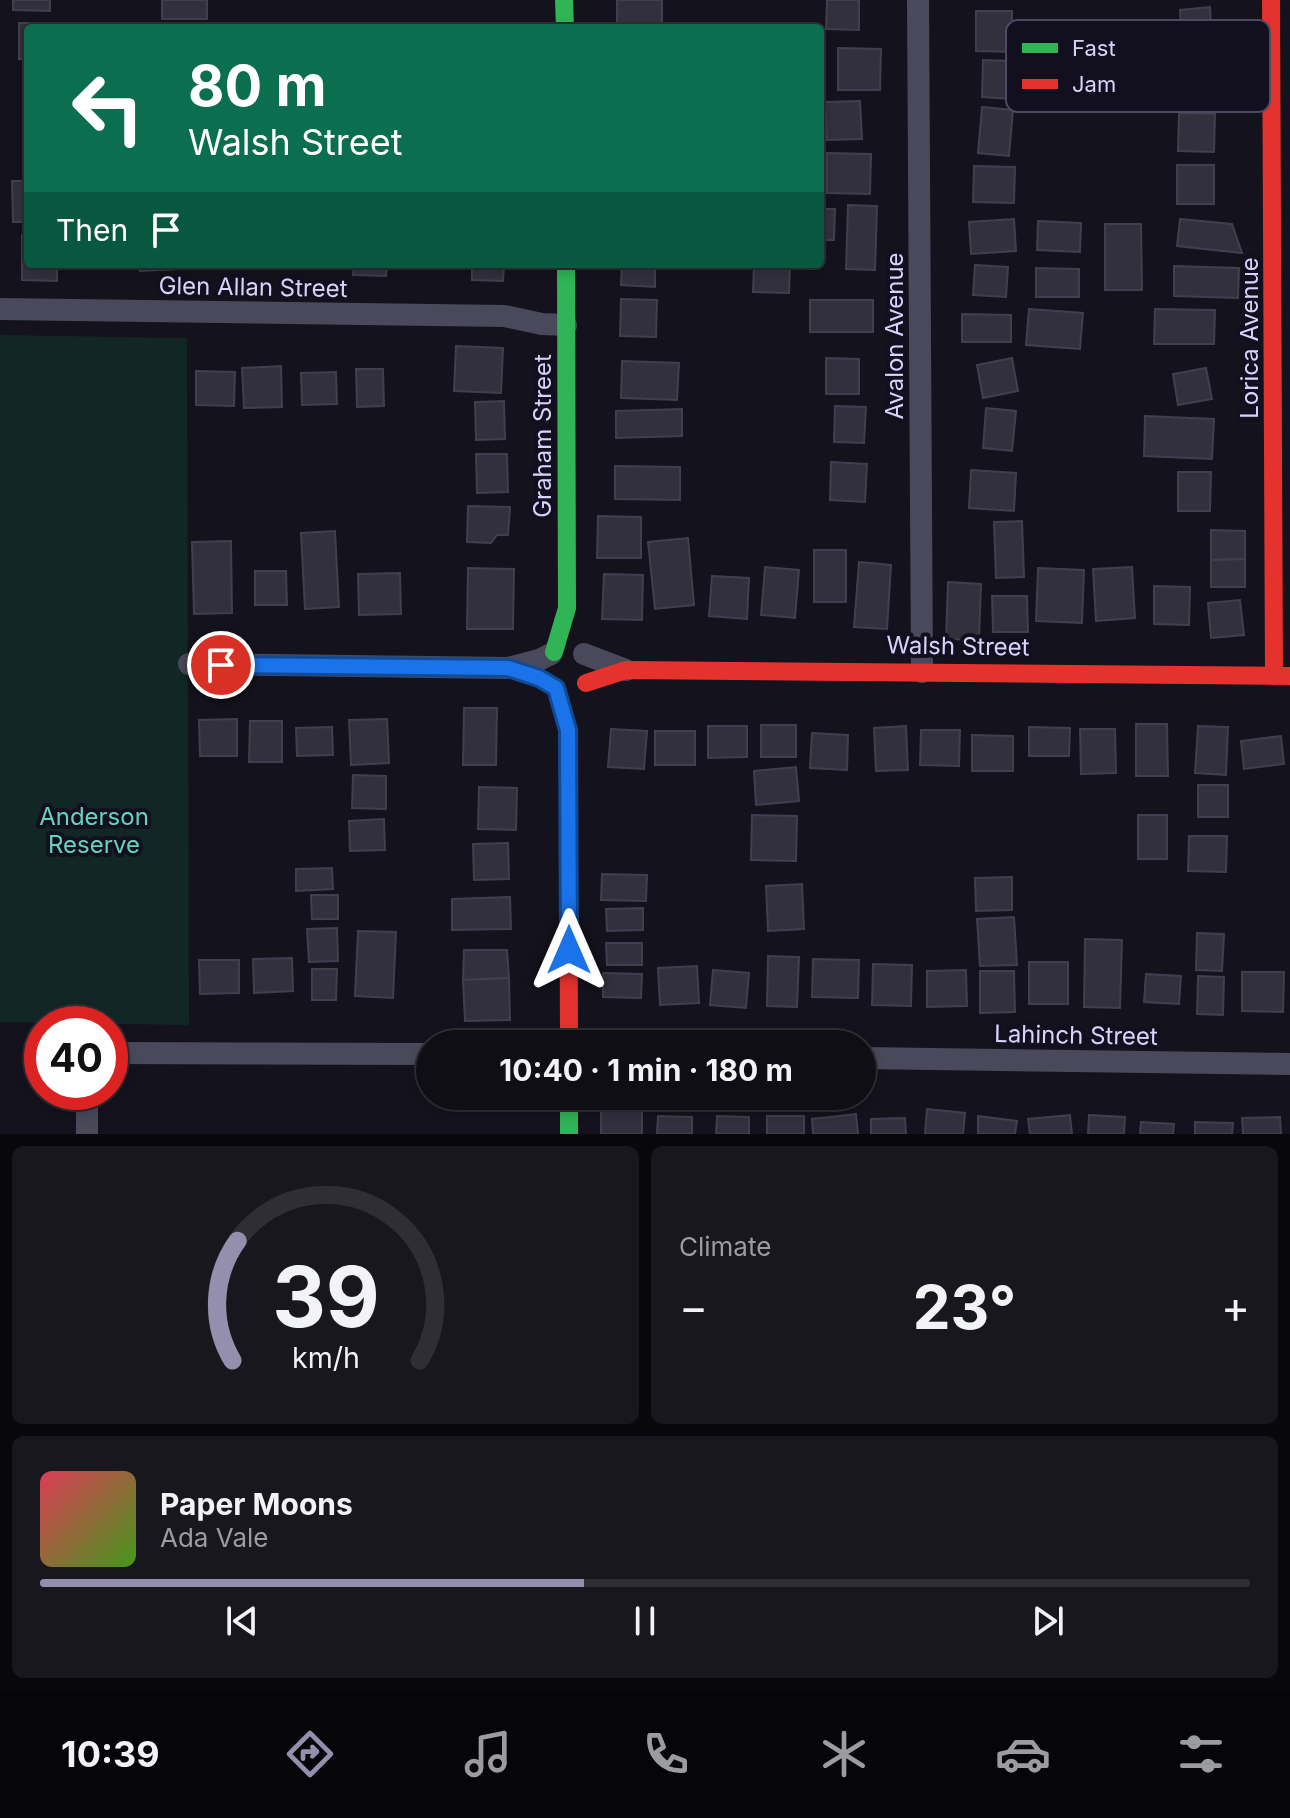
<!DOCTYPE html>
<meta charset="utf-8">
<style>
:root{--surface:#0f0e15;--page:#18171e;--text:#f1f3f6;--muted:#9b9ca0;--line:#2f2e34;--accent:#938fac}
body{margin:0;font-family:Inter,sans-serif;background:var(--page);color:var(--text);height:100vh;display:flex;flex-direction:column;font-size:30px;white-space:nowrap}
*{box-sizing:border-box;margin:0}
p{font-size:26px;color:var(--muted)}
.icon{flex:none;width:44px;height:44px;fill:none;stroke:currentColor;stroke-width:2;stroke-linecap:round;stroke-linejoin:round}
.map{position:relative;height:1134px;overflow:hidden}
.details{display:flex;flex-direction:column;gap:12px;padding:12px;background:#08080c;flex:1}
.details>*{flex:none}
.hud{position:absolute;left:24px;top:24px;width:800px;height:244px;border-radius:8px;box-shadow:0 4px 12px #0003,0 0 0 2px var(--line);background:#0b6e4f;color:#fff;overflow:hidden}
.speed{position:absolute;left:24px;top:1006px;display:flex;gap:16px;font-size:40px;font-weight:700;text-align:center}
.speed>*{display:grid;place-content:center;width:104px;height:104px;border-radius:50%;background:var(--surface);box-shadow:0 4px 12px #0003,0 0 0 2px var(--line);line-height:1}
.speed .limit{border:12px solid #d22;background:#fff;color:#111}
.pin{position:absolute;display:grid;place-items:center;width:68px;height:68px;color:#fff;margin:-34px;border:4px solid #fff;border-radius:50%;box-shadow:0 2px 8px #0007}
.me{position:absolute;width:88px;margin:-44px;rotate:0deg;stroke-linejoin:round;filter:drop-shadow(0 0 6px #0008)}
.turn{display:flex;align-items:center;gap:28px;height:168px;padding:0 32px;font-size:36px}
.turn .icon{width:104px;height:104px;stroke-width:2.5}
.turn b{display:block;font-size:56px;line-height:68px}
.then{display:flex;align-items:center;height:76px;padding:0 32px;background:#0003;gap:16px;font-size:30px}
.big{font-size:60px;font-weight:700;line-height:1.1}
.details .card{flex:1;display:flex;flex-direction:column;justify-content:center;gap:12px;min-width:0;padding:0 28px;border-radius:12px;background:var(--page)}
.details .dial{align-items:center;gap:0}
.dial svg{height:208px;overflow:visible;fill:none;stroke:var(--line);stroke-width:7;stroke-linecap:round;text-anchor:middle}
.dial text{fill:var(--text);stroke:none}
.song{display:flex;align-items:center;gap:24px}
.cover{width:96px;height:96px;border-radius:12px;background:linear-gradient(135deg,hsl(350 70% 55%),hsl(100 70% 35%))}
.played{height:8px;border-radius:4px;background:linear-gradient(90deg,var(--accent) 45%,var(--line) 45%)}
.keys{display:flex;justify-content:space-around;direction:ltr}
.heat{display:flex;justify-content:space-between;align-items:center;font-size:44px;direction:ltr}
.details .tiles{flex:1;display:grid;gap:12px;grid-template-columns:1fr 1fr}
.card:last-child{grid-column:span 2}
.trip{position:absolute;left:416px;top:1030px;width:460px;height:80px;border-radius:40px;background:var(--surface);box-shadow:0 4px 12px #0003,0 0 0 2px var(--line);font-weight:700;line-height:80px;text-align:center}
.tab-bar{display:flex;height:128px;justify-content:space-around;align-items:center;background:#060608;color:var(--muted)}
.tab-bar .icon{width:56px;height:56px}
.tab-bar .selected{color:var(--accent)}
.tab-bar b{font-size:36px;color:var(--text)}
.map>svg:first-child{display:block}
.green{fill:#132626}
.building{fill:#33303e;stroke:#423e4f;stroke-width:2}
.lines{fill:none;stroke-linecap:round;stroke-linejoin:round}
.street{stroke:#4a495b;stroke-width:22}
.fast{stroke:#30b455;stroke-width:18}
.jam{stroke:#e5322d;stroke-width:18}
.route-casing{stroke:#114b97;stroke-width:20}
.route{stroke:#1a73e8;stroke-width:14}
.labels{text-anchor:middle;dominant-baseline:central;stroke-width:8;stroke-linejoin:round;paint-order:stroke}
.street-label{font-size:24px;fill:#d8d3fa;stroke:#120f1f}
.park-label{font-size:24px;fill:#67d1ba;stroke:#120f1f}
.key{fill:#120f1f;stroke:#4d4a61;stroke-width:2}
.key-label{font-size:22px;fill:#d8d3fa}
</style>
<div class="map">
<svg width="1290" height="1134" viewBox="0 0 1290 1134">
<rect width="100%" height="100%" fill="#14121c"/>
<!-- green -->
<path class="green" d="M0,335L187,338L189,1025L0,1022Z"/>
<!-- building -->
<g class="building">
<path d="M13,0H50V11L13,10Z"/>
<rect x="162" y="0" width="45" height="19"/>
<rect x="617" y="0" width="45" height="28"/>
<path d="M827,0H859V30L826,29Z"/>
<path d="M1210,7L1212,45L1182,47L1180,10Z"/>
<path d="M976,11H1012V52L976,51Z"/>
<path d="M19,23H65V28H28V59H19Z"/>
<path d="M838,48L881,49L880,90H838Z"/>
<path d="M983,60L1013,61L1012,99L982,97Z"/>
<path d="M26,85H28V123H24Z"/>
<path d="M860,101L862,139L827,140L825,102Z"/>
<path d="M982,107L1013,110L1009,156L978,153Z"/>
<path d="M1179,113L1215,114L1214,152L1178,151Z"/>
<rect x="23" y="135" width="5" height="38"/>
<path d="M827,153L871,154L870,194L827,193Z"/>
<rect x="1177" y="165" width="37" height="39"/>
<path d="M974,166L1015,167L1014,203L973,202Z"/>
<path d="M12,181H28V222H13Z"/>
<path d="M848,205L877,206L875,270L846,269Z"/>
<path d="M820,209H835L834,240H820Z"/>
<path d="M1014,219L1016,251L971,254L969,222Z"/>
<path d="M1180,219L1232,224L1242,253L1177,246Z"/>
<path d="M1038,221L1081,223L1080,252L1037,250Z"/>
<path d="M1105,224H1141L1142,290H1105Z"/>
<path d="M22,235H28V264H57V281L22,280Z"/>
<path d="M139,264H176L177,269L140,271Z"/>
<path d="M354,264H387L386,276L353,275Z"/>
<path d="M472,264H504L503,281L472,280Z"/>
<path d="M622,264H655V287L621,285Z"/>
<path d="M754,264L790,265L789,293L753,292Z"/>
<path d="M975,265L1008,267L1006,297L973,295Z"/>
<path d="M1174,266L1239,268L1238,298L1174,296Z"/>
<path d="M1036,268L1079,269V297H1036Z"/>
<path d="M621,299L657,300L656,337L620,336Z"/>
<rect x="810" y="300" width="63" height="32"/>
<path d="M1029,309L1083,313L1080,349L1026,345Z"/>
<path d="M1155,309L1215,310L1214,344H1154Z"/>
<path d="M962,314L1011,315V342H962Z"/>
<path d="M456,346L503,348L501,393L454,391Z"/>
<path d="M826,358L859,359V394H826Z"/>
<path d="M1012,358L1018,391L983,398L977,365Z"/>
<path d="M622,361L679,363L677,400L621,398Z"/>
<path d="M281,366L282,407L244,408L242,368Z"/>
<path d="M1206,368L1212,399L1178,405L1173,374Z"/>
<path d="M356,369H383L384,406L357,407Z"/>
<path d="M196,371L235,372L234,406L196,405Z"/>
<path d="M336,372L337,404L302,405L301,373Z"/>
<path d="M504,401L505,439L476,440L475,402Z"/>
<path d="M835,406L866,407L864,443L834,442Z"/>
<path d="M986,408L1016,411L1012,451L983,448Z"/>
<path d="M682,409V436L616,438V411Z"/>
<path d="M1145,416L1214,419L1212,459L1144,456Z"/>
<path d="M476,454H507L508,492L477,493Z"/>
<path d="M831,462L867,464L865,502L830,500Z"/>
<path d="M615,466L680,467V500L615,499Z"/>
<path d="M971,470L1016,473L1014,511L969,508Z"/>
<path d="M1178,472H1211L1210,511H1178Z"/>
<path d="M468,506L510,507L508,535H497L491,543L467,542Z"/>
<path d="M598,516L641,517V558H597Z"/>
<path d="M1022,521L1024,577L996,578L994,522Z"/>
<path d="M1211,530L1245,531V559L1211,560Z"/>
<path d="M335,531L339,607L305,609L301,533Z"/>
<path d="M688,538L694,605L655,609L648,542Z"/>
<path d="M231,541L232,613L194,614L192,542Z"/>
<rect x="814" y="550" width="32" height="52"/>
<path d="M1245,559V587H1211V560Z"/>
<path d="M859,562L891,565L887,629L854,627Z"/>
<path d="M765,567L799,570L795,618L761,615Z"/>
<path d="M1132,567L1135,618L1096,621L1093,569Z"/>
<path d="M468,568L514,569L513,629H467Z"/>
<path d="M1038,568L1084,570L1082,623L1036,621Z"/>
<path d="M255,571H286L287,605H255Z"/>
<path d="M400,573L401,614L359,615L358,574Z"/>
<path d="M604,574L643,575L642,620L602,619Z"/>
<path d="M712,576L749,578L747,619L709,616Z"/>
<path d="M948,582L981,584L979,640L946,639Z"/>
<path d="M1154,586L1190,587L1189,625L1154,624Z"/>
<path d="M992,596H1027L1028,632H993Z"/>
<path d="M1240,600L1244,635L1211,638L1208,603Z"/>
<path d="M464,708H497L496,765H463Z"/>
<path d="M237,719V756H200L199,720Z"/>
<path d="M387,719L389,763L351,765L349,720Z"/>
<path d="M250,721H282V762H249Z"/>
<path d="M1136,724H1167L1168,776H1136Z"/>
<rect x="761" y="725" width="35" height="32"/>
<path d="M708,726H747V757L708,758Z"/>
<path d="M906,726L908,770L876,771L874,728Z"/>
<path d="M1198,726L1228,727L1226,775L1195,773Z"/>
<path d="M332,727L333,755L297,756L296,728Z"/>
<path d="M1029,727L1070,728L1069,756H1029Z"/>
<path d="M611,729L647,731L644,769L608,767Z"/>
<path d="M1080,729H1115L1116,773L1081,774Z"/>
<path d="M921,730H960L959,766L920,765Z"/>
<rect x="655" y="731" width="40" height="34"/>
<path d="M812,733L848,735L847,770L810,768Z"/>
<path d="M972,735L1013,736V771H972Z"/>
<path d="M1281,736L1284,764L1244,769L1241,741Z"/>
<path d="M796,767L799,801L756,805L754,771Z"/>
<path d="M353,775L386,776V809L352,808Z"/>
<rect x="1198" y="785" width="30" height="32"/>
<path d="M479,787L517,788L516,830L478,829Z"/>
<path d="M752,815L797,816L796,861L751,860Z"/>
<rect x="1138" y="815" width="29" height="44"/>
<path d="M384,819L385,850L350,851L349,821Z"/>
<path d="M1189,836H1227L1226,872L1188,871Z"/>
<path d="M508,843L509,879L474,880L473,844Z"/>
<path d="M332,868L333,889L296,891V869Z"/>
<path d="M602,874L647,875L646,901L601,900Z"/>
<path d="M1012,877V910L976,911L975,878Z"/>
<path d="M802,884L804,929L768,931L766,886Z"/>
<path d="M311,895H338V919H312Z"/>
<path d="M510,897L511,929L452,930V899Z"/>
<path d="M643,908V930L607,931L606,909Z"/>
<path d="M1014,917L1017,965L980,966L977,919Z"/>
<path d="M337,928L338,961L309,962L307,929Z"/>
<path d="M358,931L396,932L393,998L355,996Z"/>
<path d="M1197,933L1224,934L1222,971L1196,970Z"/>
<path d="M1085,939L1122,940L1120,1008L1084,1007Z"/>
<path d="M606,943H642V965H607Z"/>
<path d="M464,950H507L509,978L463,980Z"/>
<path d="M768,956L799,957L797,1007L767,1006Z"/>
<path d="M292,958L293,991L254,993L253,959Z"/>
<path d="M813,959L859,960L858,998L812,997Z"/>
<path d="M199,960H239V993L200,994Z"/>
<rect x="1029" y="962" width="39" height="42"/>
<path d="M873,964L912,965L911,1006L872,1005Z"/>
<path d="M697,966L699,1003L660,1005L658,968Z"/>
<path d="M312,969H337L336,1000H312Z"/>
<path d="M713,970L749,973L746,1008L710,1005Z"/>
<path d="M966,970L967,1006L927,1007V971Z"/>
<path d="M980,971H1014L1015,1012L980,1013Z"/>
<path d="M1242,972H1284L1283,1012L1242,1011Z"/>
<path d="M603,973L642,974L641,998L603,997Z"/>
<path d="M1146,974L1181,976L1179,1004L1144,1002Z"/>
<path d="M1198,976L1224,977L1223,1015L1197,1014Z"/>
<path d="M509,978L510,1020L465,1021L463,980Z"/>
<path d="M601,1107L642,1108V1134H601Z"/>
<path d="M927,1109L965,1113L963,1134H925Z"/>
<path d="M856,1114L858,1134H813L812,1119Z"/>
<path d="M1070,1115L1072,1134H1030L1028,1119Z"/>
<path d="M1089,1115L1125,1117L1124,1134H1088Z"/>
<path d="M658,1116L692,1117V1134H657Z"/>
<path d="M717,1116L749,1117V1134H716Z"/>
<rect x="767" y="1116" width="37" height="18"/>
<path d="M978,1116L1017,1121L1015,1134H978Z"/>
<path d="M1280,1117L1281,1134H1243L1242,1118Z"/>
<path d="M905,1118L906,1134H871V1119Z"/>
<path d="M1141,1122L1174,1124L1173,1134H1140Z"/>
<path d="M1195,1122L1233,1123L1232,1134H1195Z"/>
</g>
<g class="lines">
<!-- street -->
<g class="street">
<path d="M918,0L922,672"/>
<path d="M0,309L504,316L542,324L566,325"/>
<path d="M584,654L626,670"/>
<path d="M189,664L508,668L539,660L551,654"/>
<path d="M110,1053L430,1054"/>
<path d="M862,1058L1290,1064"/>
<path d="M87,1092V1134"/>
</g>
<!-- fast -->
<g class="fast">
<path d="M564,0L565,28"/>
<path d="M554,652L567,608L566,264"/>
<path d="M569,1096V1134"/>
</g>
<!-- jam -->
<g class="jam">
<path d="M1271,0L1274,676"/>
<path d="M586,683L626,670L1290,676"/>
<path d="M556,688L568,730L569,1044"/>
</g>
</g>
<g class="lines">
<!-- route casing -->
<g class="route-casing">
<path id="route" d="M221,665L508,668L539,678L556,688L568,730L569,950"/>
</g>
<!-- route -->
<use href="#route" class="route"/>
</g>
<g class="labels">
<!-- street labels -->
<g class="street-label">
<text transform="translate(253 287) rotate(1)">Glen Allan Street</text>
<text transform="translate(894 336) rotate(-90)">Avalon Avenue</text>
<text transform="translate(1249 338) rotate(-90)">Lorica Avenue</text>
<text transform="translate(542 436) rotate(-90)">Graham Street</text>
<text transform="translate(958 646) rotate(1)">Walsh Street</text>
<text transform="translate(1076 1035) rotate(1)">Lahinch Street</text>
</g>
<!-- park labels -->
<g class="park-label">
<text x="94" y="816">Anderson<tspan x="94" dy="28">Reserve</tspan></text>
</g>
</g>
<!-- legend -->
<rect x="1006" y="20" width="264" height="92" rx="12" class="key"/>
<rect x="1022" y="43" width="36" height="10" fill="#30b455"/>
<rect x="1022" y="79" width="36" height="10" fill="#e5322d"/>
<g class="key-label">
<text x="1072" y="56">Fast</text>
<text x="1072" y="92">Jam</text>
</g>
</svg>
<div class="speed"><div class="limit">40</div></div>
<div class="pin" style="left:221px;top:665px;background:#d93025"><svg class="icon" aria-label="arrive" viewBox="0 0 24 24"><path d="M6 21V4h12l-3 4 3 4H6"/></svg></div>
<svg class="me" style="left:569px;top:950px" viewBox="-20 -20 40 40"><path d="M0-17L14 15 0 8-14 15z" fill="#1a73e8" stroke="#fff" stroke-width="4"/></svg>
<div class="trip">10:40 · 1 min · 180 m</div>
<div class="hud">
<div class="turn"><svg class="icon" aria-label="left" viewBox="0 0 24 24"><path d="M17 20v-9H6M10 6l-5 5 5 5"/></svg><div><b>80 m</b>Walsh Street</div></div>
<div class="then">Then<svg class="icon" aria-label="arrive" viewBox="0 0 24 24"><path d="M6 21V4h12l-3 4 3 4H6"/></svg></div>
</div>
</div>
<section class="details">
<div class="tiles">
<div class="card dial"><svg viewBox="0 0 100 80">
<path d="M14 69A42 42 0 1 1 86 69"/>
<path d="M14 69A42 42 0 0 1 16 23" stroke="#938fac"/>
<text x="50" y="56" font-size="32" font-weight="700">39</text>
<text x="50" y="72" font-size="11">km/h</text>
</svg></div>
<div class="card"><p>Climate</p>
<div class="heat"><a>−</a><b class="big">23°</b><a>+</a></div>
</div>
<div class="card">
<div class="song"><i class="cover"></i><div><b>Paper Moons</b><p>Ada Vale</p></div></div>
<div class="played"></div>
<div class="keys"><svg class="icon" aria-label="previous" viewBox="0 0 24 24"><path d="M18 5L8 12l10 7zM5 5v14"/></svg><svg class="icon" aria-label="pause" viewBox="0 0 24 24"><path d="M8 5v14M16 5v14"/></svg><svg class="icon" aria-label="next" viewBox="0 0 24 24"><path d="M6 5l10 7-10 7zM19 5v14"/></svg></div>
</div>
</div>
</section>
<nav class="tab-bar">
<b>10:39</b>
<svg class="icon selected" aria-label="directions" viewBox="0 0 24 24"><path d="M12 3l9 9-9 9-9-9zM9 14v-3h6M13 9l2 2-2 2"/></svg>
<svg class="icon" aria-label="music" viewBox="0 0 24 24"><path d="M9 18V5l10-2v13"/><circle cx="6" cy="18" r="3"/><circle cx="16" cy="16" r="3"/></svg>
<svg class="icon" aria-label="phone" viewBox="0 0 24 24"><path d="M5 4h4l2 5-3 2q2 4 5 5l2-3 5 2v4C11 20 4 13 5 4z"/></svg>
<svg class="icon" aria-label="climate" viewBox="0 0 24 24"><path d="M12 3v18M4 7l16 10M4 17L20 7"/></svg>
<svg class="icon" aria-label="car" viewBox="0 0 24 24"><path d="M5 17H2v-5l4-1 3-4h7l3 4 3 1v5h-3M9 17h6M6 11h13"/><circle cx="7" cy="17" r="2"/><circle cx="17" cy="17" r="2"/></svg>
<svg class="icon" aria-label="filters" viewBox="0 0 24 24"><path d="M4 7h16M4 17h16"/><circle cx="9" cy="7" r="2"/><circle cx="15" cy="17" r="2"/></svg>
</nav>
